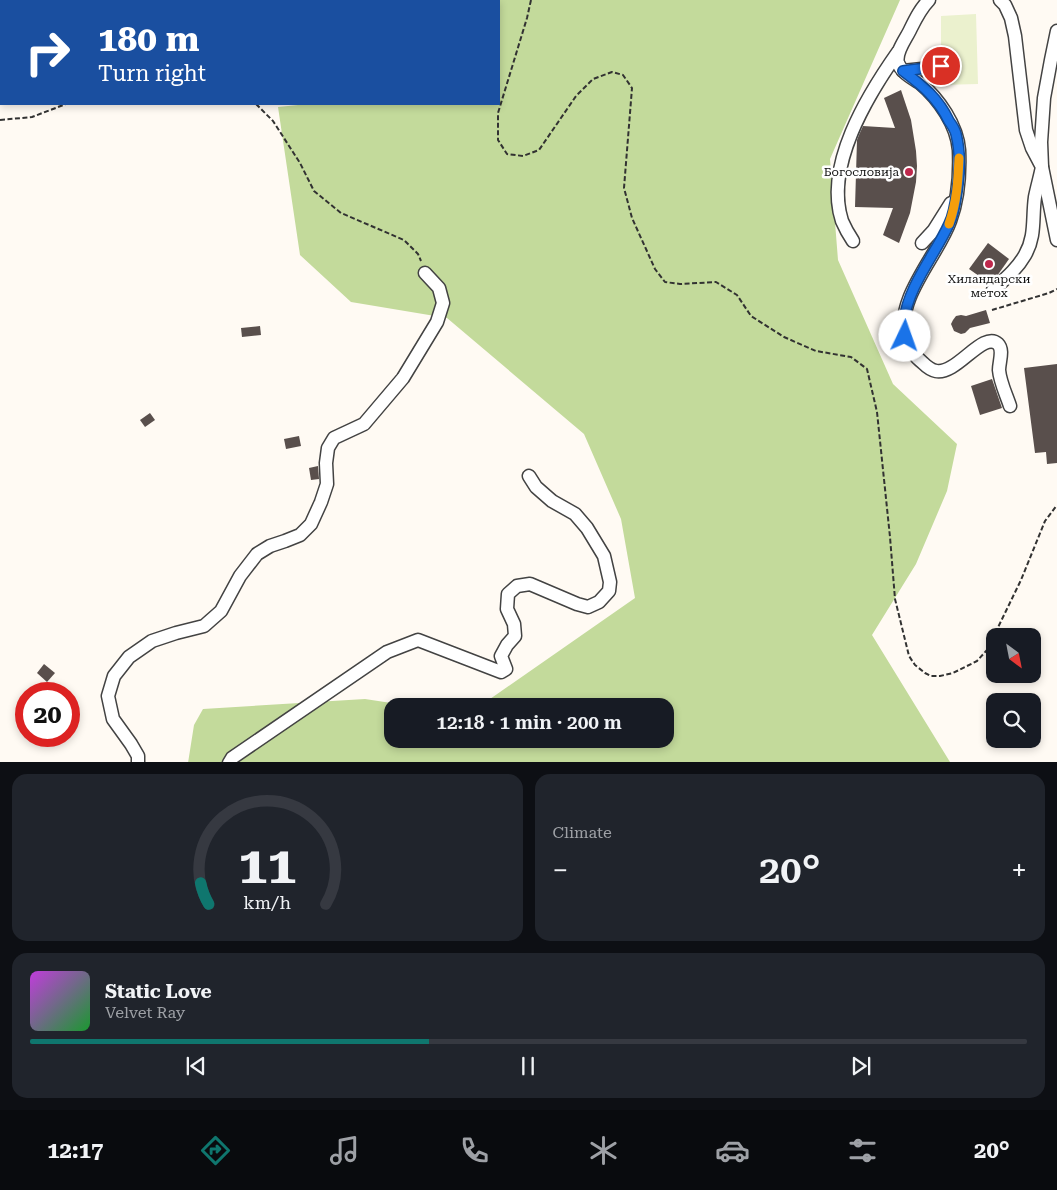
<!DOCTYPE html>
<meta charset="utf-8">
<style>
:root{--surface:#171b24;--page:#20242c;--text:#f1f3f6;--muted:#9ea1a6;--line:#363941;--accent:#0f766e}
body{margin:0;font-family:"Roboto Serif",serif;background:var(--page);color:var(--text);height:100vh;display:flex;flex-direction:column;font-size:19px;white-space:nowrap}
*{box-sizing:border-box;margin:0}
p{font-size:16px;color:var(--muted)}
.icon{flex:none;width:28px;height:28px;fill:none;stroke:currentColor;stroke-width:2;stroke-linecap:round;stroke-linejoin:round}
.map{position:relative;height:762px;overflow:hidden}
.side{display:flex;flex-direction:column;gap:12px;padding:12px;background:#0d0f14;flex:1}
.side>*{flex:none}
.top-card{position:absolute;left:0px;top:0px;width:500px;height:105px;box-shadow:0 2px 8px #0003;background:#1a4fa0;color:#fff;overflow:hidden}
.needle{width:32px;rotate:148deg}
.buttons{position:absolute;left:986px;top:628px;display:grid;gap:10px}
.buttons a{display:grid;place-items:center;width:55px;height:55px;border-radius:10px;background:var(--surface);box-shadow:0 2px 8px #0003;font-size:25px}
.speed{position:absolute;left:15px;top:682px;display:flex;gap:10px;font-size:25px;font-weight:700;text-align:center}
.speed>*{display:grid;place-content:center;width:65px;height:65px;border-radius:50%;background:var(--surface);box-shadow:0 2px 8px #0003;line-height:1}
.speed .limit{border:8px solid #d22;background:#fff;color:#111}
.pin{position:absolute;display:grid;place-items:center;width:42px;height:42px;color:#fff;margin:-21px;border:2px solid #fff;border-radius:50%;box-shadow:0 1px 5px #0007}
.me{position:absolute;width:55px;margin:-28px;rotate:3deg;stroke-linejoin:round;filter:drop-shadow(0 0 4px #0008)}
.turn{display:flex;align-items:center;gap:18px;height:105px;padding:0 15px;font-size:22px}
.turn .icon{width:65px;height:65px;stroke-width:2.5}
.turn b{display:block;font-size:35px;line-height:42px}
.big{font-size:38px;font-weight:600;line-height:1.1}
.side .widget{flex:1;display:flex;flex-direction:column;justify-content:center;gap:8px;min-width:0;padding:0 18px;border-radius:15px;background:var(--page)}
.side .dial{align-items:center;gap:0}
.dial svg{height:130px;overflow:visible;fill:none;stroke:var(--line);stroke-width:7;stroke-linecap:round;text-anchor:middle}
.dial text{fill:var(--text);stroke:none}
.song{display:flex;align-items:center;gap:15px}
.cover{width:60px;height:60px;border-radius:8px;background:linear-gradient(135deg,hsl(290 70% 55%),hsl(130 70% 35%))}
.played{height:5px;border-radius:2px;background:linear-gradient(90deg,var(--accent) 40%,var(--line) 40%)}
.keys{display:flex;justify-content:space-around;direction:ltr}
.heat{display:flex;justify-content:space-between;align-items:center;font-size:28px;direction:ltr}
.side .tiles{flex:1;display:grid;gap:12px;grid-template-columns:1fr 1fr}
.widget:last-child{grid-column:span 2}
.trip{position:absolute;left:384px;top:698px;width:290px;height:50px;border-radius:15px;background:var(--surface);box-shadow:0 2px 8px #0003;font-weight:600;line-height:50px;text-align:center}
.tabs{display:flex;height:80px;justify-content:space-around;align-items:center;background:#090b0e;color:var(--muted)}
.tabs .icon{width:35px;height:35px}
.tabs .selected{color:var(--accent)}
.tabs b{font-size:22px;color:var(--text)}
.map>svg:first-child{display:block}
.forest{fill:#c3da9b}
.pitch{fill:#ebf1ce}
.building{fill:#594f4c}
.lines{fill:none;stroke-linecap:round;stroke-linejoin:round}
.minor-casing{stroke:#434343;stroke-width:15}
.path{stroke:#323232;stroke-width:2;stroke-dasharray:5 2.5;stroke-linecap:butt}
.minor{stroke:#fff;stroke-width:12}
.route-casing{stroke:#114b97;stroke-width:12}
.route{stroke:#1a73e8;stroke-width:9}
.slow{stroke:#f59e0b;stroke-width:9}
.poi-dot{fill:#bf284c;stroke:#fff;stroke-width:2}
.labels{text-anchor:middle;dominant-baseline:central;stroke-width:5;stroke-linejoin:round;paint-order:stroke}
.poi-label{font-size:12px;fill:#101010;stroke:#fff;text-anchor:end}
</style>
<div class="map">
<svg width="1057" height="763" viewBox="0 0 1057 763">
<rect width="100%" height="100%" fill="#fffaf3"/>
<!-- forest -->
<path class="forest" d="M404,0H900L830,159L838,260L893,384L957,444L947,491L916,564L872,635L950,762L188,763L194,725L203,709L365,699L411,706H392V739H665V706H480L635,598L621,519L584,434L447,318L351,302L300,255L278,107L308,104H499V1H404Z"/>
<!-- pitch -->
<path class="pitch" d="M976,14L978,84L941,85V16Z"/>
<!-- building -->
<g class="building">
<path d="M901,90L911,120L916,151L917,166L916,182L910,213L899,243L883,235L893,208L855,207L857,140L859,135L863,126L895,128L884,98Z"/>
<path d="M988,243L1009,259L997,276L989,283L969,269Z"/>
<path d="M986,310L990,323L970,328L965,333L961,334L954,331L951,324L953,320L956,316L961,315L966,316Z"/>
<path d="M260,326L261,335L242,337L241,328Z"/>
<path d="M1057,364V463L1047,464L1046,452L1035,453L1024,368Z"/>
<path d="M992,379L1002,408L980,415L971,386Z"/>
<path d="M150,413L155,420L145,427L140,420Z"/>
<path d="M299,436L301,446L286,449L284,439Z"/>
<path d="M318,466L319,479L311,480L309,468Z"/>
<path d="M44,664L55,673L47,682L37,673Z"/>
</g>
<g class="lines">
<!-- minor casing -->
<g class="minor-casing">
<g id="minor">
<path d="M929,0C920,9 915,20 909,32C905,40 895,53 898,63C901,72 912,78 920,83C939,99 957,125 959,150C960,173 958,200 950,221C938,255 896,298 905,335C907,346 915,357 923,363C927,367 931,370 936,371C957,375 983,330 998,344C1004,350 999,362 999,370C1000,382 1006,394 1010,406"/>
<path d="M1057,31L1051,60L1044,98L1041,142L1042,167L1057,240"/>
<path d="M903,71L941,67"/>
<path d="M853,241C849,235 845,228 842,221C824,166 867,96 898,52"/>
<path d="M922,243L934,230L951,203"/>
<path d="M993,290C1005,279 1017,269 1025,255C1036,236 1032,218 1035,197C1037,187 1040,177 1042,167L1032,148L1026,130L1015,36L1011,18L1005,5L1000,0"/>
<path d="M138,763V756L131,744L113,719L108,696L114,676L129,657L152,641L176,633L204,626L221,611L240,576L257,554L270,546L285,541L300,535L311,524L321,502L327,484L326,463L328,448L334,438L364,424L403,378L437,322L443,303L439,288L425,273"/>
<path d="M229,763L232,758L387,652L418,640L501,672L506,669L501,656L507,645L515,636L514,624L507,609L508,594L517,586L530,584L577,604L588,607L599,602L609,591L610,582L604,556L587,528L575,514L552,501L536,487L529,476"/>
</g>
</g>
<!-- path -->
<g class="path">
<path d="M40,0L43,1"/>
<path d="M531,0L527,18L498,113V140L507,154L523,156L539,150L576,96L593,79L612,72L623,75L632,88L624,188L632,218L655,269L665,282L680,284L716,282L737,295L751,316L784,337L816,351L851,357L867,369L877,412L890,537L895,599L909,656L915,665L925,673L931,676H940L953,673L977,661L987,650L1021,580L1045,521L1057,505"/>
<path d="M427,1L429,0"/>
<path d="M256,104L273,121L300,163L314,191L341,213L404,240L418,254L421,261"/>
<path d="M0,120L32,117L66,104"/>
<path d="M992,310L1049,293L1057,289"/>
</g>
<!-- minor -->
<use href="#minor" class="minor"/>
</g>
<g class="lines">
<!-- route casing -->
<g class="route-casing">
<path id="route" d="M905,336C904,331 903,325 904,321C908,286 935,255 949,224C955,212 956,198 958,184C960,168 960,150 956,134C955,130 952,125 949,121C938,98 923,86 903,71L941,66"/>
</g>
<!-- route -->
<use href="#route" class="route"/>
<!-- slow -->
<path class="slow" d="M949,224C957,201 958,181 959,158"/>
</g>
<!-- markers -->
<g class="poi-dot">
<circle cx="909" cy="172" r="5"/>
<circle cx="989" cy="264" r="5"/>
</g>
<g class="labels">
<!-- poi labels -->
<g class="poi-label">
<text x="899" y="172">Богословија</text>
<text x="989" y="279" text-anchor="middle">Хиландарски<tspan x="989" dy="14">метох</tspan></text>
</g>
</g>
</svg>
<div class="buttons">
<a><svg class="needle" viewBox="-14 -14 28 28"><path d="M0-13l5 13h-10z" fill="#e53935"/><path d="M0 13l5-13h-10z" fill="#9ea1a6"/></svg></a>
<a><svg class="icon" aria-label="search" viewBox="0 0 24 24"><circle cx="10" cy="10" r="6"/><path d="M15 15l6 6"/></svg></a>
</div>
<div class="speed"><div class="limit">20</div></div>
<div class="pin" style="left:941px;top:66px;background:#d93025"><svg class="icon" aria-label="arrive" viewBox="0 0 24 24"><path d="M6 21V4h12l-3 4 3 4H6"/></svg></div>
<svg class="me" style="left:905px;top:336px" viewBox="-20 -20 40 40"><circle r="19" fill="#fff"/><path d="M0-13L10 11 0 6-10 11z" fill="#1a73e8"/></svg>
<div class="trip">12:18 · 1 min · 200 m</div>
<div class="top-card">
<div class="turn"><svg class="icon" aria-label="right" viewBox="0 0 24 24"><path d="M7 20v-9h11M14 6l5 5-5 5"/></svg><div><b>180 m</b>Turn right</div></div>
</div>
</div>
<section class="side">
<div class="tiles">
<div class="widget dial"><svg viewBox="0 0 100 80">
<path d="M14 69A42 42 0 1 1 86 69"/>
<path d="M14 69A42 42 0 0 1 9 56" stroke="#0f766e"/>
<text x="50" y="56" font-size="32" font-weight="700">11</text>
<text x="50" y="72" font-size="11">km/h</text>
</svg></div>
<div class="widget"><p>Climate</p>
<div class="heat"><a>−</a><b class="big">20°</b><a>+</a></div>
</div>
<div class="widget">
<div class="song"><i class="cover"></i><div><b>Static Love</b><p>Velvet Ray</p></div></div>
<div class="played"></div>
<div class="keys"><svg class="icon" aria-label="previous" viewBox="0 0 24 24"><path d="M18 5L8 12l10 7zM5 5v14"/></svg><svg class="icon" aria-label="pause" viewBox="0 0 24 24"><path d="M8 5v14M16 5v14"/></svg><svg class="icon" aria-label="next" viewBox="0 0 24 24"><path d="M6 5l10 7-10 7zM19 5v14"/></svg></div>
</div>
</div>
</section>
<nav class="tabs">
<b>12:17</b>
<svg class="icon selected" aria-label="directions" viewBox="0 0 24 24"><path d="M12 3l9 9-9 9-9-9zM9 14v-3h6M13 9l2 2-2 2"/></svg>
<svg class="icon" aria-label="music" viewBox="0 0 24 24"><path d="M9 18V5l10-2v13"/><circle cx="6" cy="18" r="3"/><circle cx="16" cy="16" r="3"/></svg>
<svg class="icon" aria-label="phone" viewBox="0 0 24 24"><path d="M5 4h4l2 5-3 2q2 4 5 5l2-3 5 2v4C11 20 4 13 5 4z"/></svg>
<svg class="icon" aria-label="climate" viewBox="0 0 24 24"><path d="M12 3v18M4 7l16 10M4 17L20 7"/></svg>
<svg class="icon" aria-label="car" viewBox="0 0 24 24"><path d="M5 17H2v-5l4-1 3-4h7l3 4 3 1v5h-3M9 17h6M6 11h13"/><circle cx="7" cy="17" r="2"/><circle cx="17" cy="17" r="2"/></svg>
<svg class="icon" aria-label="filters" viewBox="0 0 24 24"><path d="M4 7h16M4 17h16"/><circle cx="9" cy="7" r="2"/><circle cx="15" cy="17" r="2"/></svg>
<b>20°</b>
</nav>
